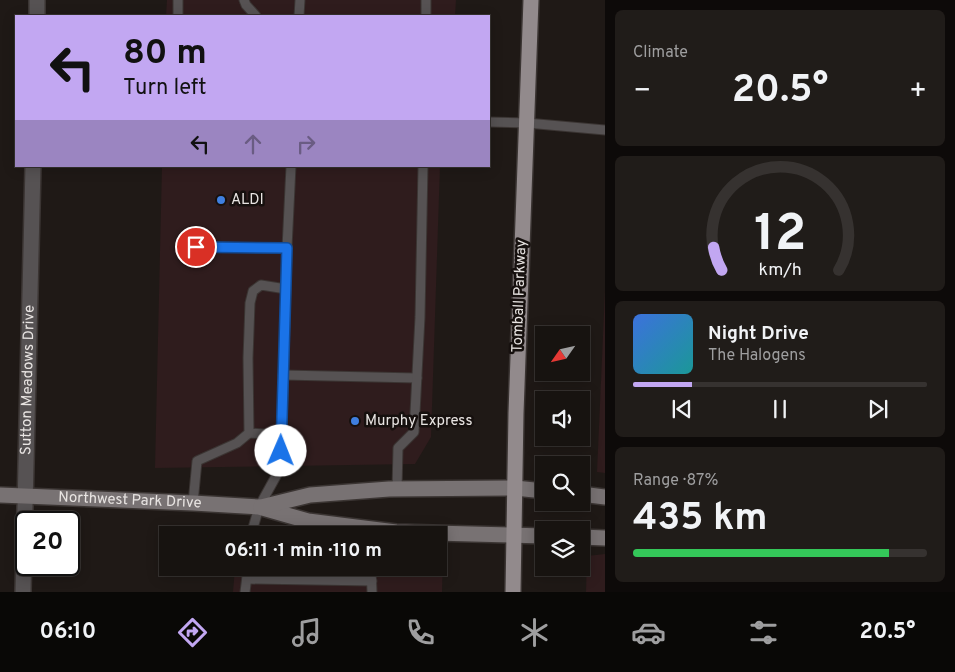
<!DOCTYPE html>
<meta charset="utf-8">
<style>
:root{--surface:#171310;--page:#201c19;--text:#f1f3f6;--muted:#9e9e9f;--line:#363230;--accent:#c2a7f2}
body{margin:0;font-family:Overpass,sans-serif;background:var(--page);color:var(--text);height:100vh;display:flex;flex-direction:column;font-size:19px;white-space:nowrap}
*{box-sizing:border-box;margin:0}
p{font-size:16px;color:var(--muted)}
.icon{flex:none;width:28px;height:28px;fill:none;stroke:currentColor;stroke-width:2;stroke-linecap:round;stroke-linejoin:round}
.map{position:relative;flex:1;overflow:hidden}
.details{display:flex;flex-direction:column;gap:10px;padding:10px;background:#0d0a09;width:350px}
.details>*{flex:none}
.hud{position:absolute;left:15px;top:15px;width:475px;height:152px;border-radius:0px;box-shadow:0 2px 12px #0003,0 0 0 1px var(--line);background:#c2a7f2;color:#111;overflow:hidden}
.needle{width:32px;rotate:236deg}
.controls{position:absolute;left:535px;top:326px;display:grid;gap:10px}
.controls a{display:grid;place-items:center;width:55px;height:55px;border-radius:0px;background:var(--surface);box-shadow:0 2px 12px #0003,0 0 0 1px var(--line);font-size:25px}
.speed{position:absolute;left:15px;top:511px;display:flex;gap:10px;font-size:25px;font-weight:700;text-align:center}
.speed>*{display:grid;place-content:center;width:65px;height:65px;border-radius:50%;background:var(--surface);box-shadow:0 2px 12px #0003,0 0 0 1px var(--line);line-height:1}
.speed .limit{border:2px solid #111;border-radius:8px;background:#fff;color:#111}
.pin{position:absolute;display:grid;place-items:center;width:42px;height:42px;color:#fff;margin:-21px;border:2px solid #fff;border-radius:50%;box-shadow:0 1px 5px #0007}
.me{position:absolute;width:55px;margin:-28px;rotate:1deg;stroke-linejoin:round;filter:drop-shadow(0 0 4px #0008)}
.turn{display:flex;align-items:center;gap:18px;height:105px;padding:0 25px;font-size:22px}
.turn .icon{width:65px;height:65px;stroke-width:2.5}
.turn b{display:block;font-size:35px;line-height:42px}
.lanes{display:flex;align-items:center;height:48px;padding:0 25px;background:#0003;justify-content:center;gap:25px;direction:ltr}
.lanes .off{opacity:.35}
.big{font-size:38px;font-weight:700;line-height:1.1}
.details .tile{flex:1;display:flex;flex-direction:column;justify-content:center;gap:8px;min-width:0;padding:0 18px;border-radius:8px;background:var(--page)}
.details .dial{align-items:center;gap:0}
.dial svg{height:130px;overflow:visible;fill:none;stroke:var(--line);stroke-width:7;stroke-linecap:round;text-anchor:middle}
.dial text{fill:var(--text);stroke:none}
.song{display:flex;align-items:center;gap:15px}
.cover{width:60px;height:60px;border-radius:8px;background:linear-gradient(135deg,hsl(220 70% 55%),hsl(180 70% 35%))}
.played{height:5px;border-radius:2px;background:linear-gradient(90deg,var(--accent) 20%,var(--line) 20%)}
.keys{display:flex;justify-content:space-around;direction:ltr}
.heat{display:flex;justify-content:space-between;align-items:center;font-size:28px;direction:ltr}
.charge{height:8px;border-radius:4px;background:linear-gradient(90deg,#34c759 87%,var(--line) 0)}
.trip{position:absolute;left:159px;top:526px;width:288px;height:50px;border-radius:0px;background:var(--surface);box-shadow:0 2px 12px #0003,0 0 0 1px var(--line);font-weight:700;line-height:50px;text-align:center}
.dock{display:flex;height:80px;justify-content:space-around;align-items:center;background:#090806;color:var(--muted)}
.dock .icon{width:35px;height:35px}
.dock .selected{color:var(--accent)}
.dock b{font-size:22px;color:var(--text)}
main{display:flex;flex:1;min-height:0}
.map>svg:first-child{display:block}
.commercial{fill:#2f1c1d}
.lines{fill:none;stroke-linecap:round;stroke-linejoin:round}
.lane-casing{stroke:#3b3533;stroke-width:11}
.street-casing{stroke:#3b3533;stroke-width:18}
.secondary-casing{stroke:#3b3533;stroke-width:18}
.primary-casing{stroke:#3b3533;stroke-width:18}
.lane{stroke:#565253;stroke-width:9}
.street{stroke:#565253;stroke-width:15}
.secondary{stroke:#787273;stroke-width:15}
.primary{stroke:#928a8c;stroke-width:15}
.route-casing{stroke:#114b97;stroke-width:12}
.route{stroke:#1a73e8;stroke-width:9}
.shop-dot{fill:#3f7fe0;stroke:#16100e;stroke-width:2}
.labels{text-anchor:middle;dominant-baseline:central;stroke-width:5;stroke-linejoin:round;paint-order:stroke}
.poi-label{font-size:15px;fill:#e8e4e2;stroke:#16100e;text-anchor:start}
.street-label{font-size:15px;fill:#e8e4e2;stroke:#16100e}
</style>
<main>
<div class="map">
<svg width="605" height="592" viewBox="0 0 605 592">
<rect width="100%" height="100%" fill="#1f1916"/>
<!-- commercial -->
<g class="commercial">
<path d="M167,0H456L455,16H166Z"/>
<path d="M162,166H440L431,437L415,464L155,468Z"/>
<path d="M605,290V473L597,472Z"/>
<path d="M438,553H443L442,592H233L235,568H438Z"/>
<path d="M605,554V592H586L587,556Z"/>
</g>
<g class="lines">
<!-- lane casing -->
<g class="lane-casing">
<g id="lane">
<path d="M244,0L246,5L256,16"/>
<path d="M178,16V0"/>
<path d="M299,16L300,0"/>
<path d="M426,16V0"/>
<path d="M489,122L527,123L605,130"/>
<path d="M197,247L287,248"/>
<path d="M283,375L417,378"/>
<path d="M249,433L282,435"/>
<path d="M397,489L398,448L414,432L420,317L423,166"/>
<path d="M193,503L197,461L237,443L249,433L248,358L250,303L253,291L261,285L286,289"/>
<path d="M251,535L259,507L281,467L287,248L291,166"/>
<path d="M371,568L372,592"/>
<path d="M247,579L372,581"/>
<path d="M245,592L248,568"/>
</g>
</g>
<!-- street casing -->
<g class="street-casing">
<g id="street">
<path d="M37,16V0"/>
<path id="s1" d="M23,592L33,166"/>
</g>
</g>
<!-- secondary casing -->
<g class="secondary-casing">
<g id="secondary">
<path d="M581,494L605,497"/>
<path id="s2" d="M0,495L193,503L259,507L308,521L396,532L544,536"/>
<path d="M261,507L310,495L389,489L515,488L544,491"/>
<path d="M581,537L605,538"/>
</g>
</g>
<!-- primary casing -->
<g class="primary-casing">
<path id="primary" d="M513,592L516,413L531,0"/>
</g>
<!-- lane -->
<use href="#lane" class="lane"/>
<!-- street -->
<use href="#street" class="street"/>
<!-- secondary -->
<use href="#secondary" class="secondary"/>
<!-- primary -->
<use href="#primary" class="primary"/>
</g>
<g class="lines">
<!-- route casing -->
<g class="route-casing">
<path id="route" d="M196,247L287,248L281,451"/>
</g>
<!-- route -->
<use href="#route" class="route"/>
</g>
<!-- markers -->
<g class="shop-dot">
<circle cx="221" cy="200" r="5"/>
<circle cx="355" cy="421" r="5"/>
</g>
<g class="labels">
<!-- poi labels -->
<g class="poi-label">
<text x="231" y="200">ALDI</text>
<text x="365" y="421">Murphy Express</text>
</g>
<!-- street labels -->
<g class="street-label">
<text transform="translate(520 296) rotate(-88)">Tomball Parkway</text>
<text stroke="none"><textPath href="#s1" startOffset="212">Sutton Meadows Drive</textPath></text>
<text stroke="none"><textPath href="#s2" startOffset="130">Northwest Park Drive</textPath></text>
</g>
</g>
</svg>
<div class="controls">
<a><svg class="needle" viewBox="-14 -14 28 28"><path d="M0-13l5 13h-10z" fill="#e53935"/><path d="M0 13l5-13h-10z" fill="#9e9e9f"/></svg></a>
<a><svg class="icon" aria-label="sound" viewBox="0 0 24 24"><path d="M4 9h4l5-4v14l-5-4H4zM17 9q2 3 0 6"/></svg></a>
<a><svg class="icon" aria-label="search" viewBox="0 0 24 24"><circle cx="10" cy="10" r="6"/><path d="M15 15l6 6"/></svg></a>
<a><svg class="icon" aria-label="layers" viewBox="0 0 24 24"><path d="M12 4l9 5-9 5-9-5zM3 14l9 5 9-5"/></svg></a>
</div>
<div class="speed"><div class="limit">20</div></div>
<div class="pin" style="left:196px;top:247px;background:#d93025"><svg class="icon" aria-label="arrive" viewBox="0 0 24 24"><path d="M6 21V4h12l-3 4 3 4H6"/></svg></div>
<svg class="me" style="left:281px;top:451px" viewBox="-20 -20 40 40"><circle r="19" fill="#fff"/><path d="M0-13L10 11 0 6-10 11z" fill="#1a73e8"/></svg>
<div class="trip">06:11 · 1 min · 110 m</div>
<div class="hud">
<div class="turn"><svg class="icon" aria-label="left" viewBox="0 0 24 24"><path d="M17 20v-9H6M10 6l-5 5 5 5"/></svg><div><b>80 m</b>Turn left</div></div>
<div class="lanes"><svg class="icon" aria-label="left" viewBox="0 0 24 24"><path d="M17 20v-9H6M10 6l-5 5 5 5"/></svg><svg class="icon off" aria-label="ahead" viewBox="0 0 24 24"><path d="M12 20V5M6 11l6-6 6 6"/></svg><svg class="icon off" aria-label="right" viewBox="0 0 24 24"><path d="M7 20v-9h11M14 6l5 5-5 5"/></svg></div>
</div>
</div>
<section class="details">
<div class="tile"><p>Climate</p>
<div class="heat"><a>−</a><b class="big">20.5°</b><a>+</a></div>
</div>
<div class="tile dial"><svg viewBox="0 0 100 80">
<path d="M14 69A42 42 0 1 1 86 69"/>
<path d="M14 69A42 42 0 0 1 9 55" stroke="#c2a7f2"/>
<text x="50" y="56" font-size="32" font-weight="700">12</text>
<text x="50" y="72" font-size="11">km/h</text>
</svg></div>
<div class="tile">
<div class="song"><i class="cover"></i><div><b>Night Drive</b><p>The Halogens</p></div></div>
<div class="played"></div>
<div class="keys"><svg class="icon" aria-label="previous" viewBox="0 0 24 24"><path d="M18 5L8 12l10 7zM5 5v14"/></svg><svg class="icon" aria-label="pause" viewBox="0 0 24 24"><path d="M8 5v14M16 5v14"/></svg><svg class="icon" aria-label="next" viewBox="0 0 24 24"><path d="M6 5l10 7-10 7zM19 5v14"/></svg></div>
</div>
<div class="tile"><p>Range · 87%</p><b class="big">435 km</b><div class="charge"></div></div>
</section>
</main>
<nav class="dock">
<b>06:10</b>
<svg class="icon selected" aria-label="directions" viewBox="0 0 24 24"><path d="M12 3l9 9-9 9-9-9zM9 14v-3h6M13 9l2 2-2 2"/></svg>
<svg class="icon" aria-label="music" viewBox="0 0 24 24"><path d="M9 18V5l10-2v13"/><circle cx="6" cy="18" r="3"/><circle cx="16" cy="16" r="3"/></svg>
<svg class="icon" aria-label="phone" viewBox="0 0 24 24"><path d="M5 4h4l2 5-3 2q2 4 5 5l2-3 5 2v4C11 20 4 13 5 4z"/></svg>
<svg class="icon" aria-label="climate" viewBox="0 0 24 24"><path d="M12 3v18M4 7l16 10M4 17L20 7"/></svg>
<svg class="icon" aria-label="car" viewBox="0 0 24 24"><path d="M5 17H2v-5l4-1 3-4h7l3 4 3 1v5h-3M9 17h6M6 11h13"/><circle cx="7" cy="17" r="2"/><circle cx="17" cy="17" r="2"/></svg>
<svg class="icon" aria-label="filters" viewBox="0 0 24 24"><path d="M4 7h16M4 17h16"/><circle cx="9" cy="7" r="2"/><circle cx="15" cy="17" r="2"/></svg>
<b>20.5°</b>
</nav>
